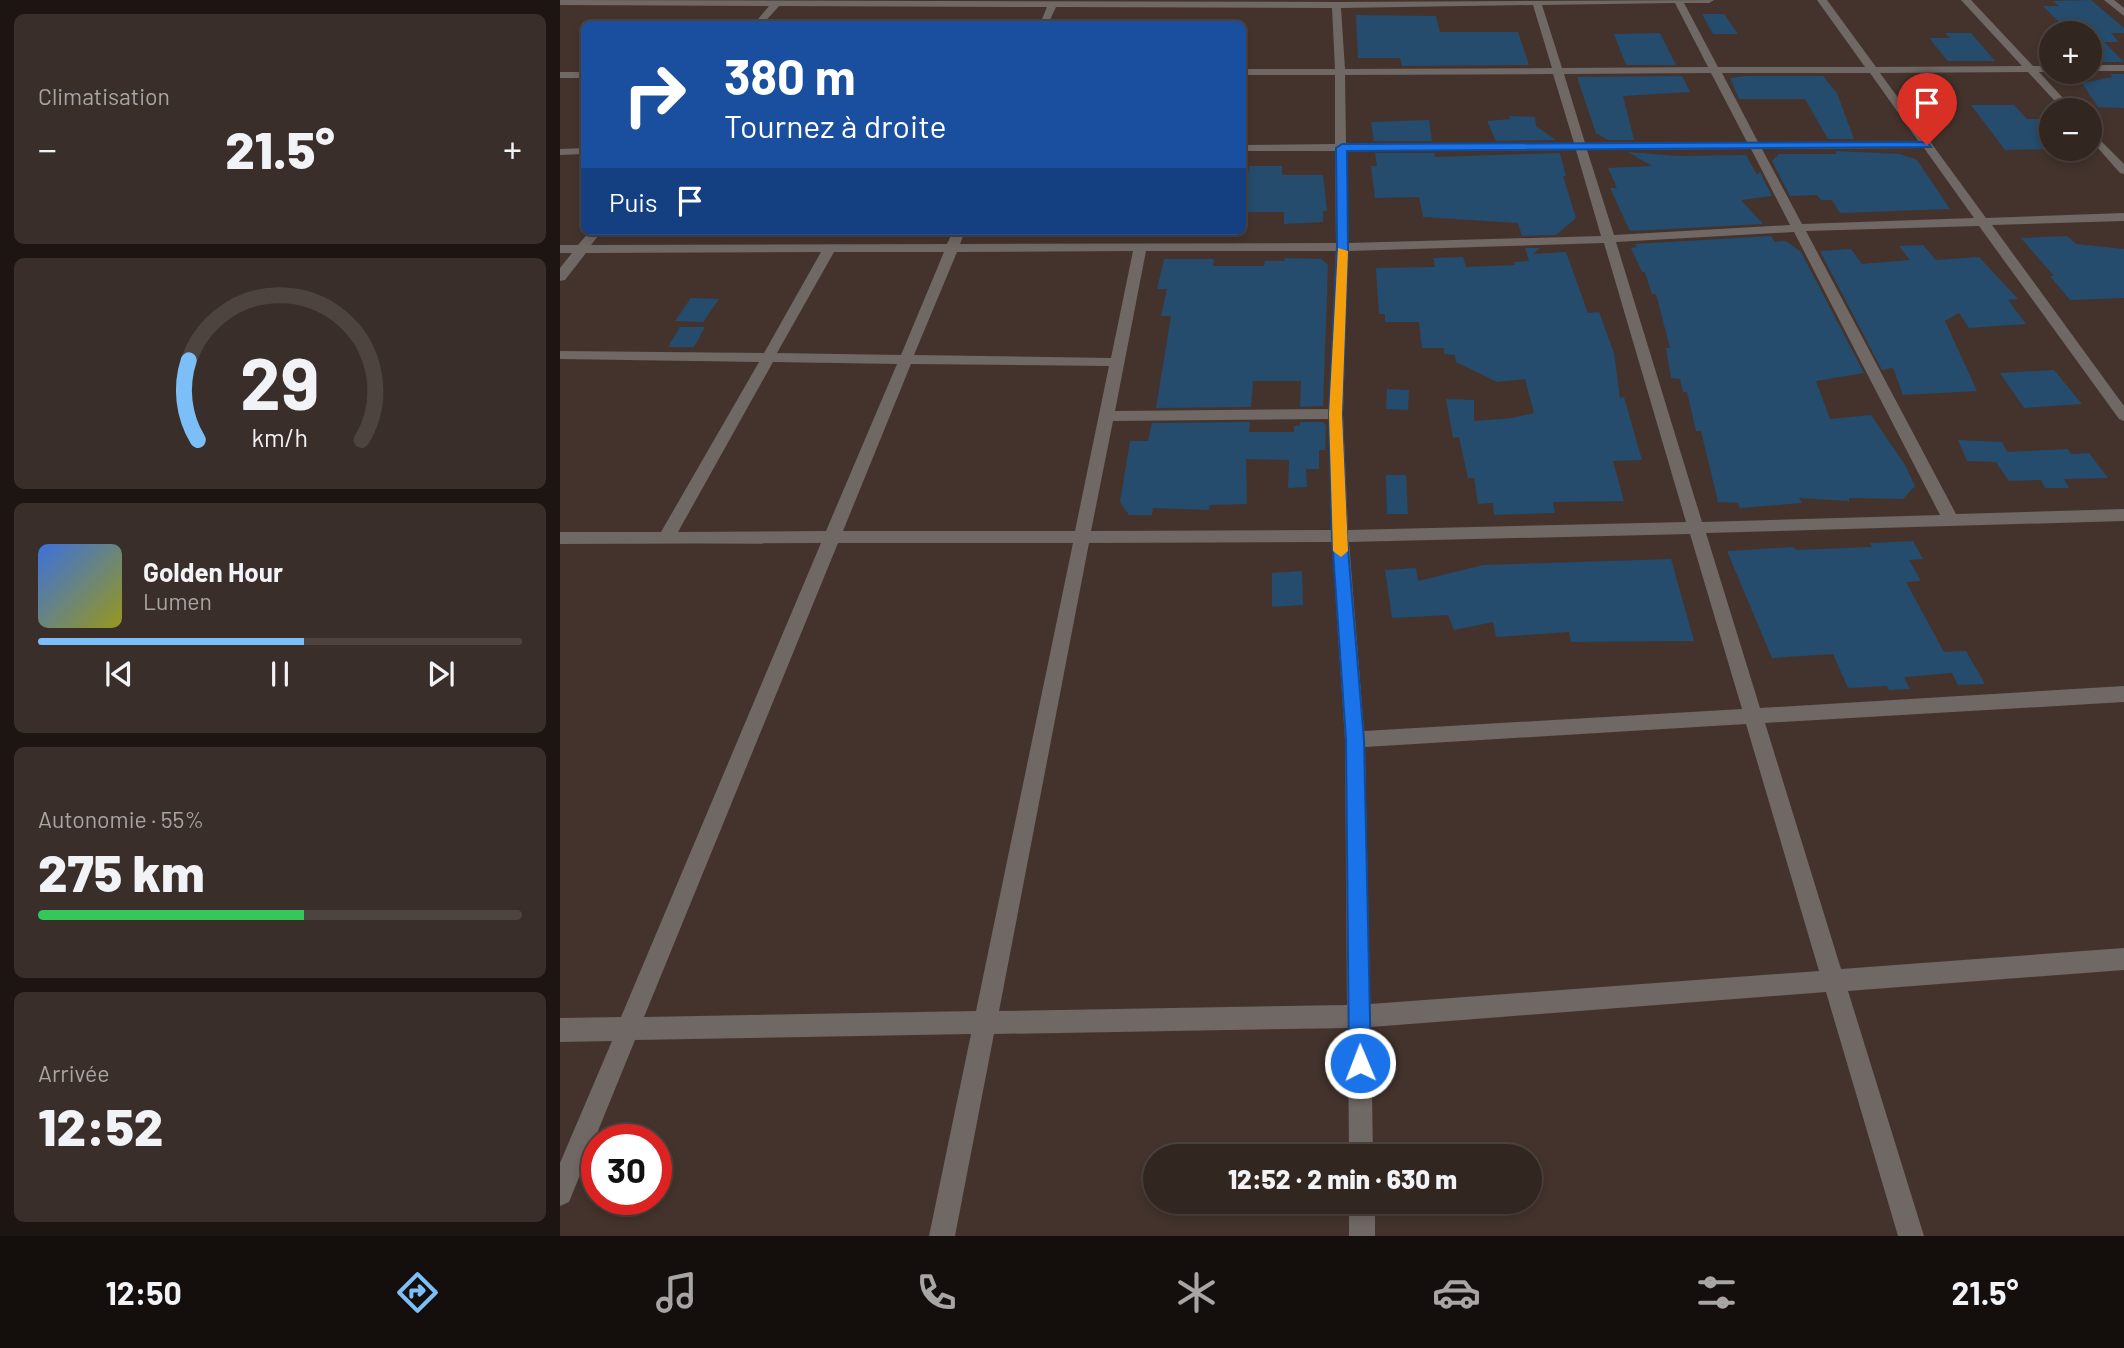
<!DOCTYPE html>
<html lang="fr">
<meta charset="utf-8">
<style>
:root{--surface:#322621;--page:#3a2e2a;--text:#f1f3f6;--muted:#a8a5a5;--line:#4d433f;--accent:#7bbef8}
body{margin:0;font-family:Barlow,sans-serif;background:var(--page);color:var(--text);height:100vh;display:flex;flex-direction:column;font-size:26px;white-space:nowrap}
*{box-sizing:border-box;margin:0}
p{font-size:23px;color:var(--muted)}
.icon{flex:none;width:38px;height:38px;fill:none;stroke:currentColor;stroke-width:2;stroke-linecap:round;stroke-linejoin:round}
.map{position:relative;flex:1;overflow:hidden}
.drawer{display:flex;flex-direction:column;gap:14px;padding:14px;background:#1c1512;width:560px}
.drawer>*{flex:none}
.banner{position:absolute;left:21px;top:21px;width:665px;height:214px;border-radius:10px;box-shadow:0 4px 10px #0003,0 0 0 2px var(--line);background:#1a4fa0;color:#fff;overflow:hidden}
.buttons{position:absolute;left:1479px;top:21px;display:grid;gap:14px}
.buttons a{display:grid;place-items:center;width:63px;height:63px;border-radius:50%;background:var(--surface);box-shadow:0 4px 10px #0003,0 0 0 2px var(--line);font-size:35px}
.speed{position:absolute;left:21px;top:1124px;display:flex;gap:14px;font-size:35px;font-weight:700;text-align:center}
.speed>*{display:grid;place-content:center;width:91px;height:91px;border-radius:50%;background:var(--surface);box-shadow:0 4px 10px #0003,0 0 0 2px var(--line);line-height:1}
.speed .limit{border:10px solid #d22;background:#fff;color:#111}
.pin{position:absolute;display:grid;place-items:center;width:60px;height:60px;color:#fff;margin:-72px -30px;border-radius:50% 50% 50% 0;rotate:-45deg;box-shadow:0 0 7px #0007}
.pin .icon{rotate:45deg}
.me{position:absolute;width:77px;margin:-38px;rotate:359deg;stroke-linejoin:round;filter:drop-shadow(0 0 5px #0008)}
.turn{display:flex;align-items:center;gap:24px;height:147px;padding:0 28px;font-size:32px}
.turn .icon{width:91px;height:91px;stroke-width:2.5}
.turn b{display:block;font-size:49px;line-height:60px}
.then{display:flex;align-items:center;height:66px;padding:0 28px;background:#0003;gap:14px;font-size:26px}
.big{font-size:52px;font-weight:800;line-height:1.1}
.drawer .widget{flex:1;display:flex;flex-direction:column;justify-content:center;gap:10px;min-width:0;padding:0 24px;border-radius:10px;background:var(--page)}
.drawer .dial{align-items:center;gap:0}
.dial svg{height:182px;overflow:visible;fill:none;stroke:var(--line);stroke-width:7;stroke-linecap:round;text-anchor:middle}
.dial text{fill:var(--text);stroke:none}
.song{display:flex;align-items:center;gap:21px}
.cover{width:84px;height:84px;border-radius:10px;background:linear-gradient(135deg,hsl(220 70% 55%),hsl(60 70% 35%))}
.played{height:7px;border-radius:4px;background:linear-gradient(90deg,var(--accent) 55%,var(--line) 55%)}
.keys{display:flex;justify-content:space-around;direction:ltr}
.heat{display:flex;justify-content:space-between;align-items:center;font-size:38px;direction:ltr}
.charge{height:10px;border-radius:5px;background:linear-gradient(90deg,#34c759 55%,var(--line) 0)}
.trip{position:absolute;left:583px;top:1144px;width:399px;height:70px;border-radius:35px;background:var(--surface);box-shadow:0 4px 10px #0003,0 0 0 2px var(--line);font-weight:800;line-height:70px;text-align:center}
.tab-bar{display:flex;height:112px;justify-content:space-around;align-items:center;background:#140f0d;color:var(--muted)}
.tab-bar .icon{width:49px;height:49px}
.tab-bar .active{color:var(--accent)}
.tab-bar b{font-size:32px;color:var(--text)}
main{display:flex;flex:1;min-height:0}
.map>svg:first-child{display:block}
.building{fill:#254c6c}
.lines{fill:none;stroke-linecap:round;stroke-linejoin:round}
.minor{fill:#706864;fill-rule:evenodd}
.route{fill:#1a73e8;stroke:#114b97;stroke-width:2}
.slow{fill:#f59e0b}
</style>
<main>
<section class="drawer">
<div class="widget"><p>Climatisation</p>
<div class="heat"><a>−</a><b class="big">21.5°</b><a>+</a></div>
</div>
<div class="widget dial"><svg viewBox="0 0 100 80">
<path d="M14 69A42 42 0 1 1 86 69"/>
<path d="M14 69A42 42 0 0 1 10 34" stroke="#7bbef8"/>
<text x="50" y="56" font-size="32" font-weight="700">29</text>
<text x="50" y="72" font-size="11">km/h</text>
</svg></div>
<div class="widget">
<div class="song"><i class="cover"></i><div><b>Golden Hour</b><p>Lumen</p></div></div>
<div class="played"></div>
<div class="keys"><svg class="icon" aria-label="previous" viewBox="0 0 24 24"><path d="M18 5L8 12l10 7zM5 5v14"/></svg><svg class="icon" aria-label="pause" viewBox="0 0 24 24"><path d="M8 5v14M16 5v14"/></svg><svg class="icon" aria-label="next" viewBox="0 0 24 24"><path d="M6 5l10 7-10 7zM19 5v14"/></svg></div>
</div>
<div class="widget"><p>Autonomie · 55%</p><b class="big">275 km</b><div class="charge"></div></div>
<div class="widget"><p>Arrivée</p><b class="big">12:52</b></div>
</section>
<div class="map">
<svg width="1564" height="1236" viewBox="0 0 1564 1236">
<rect width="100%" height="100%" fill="#43332c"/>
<!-- building -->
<g class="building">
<path d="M1531,0L1564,28V33H1551L1559,42H1544L1564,62H1539L1530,53V33H1510L1483,6H1499L1493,1Z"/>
<path d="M1142,14H1164L1178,34H1153Z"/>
<path d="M796,15L876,16L880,32H958L969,65L842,66L840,58H798Z"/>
<path d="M1100,33L1116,65H1066L1054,34Z"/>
<path d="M1385,33H1411L1435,61H1388L1369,38H1390Z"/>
<path d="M1550,74H1564V108L1538,107L1522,83L1553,77Z"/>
<path d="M1122,76L1130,92L1063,96L1074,140H1048L1036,133L1017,77Z"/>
<path d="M1186,76H1263L1277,93L1294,139H1268L1245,99H1179L1170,78Z"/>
<path d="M1411,105H1454L1467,119H1480L1491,132V149L1445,150Z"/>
<path d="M949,116L975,117L976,126L996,140L936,141L927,121L950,119Z"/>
<path d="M869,120L872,141H814L811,122Z"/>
<path d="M1275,151L1340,154L1357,160L1390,209L1280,213L1272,200H1261L1257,195L1230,196L1212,161L1219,154H1277Z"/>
<path d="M1068,152L1118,156L1186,155L1197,175L1200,172L1212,196L1181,200L1203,224L1070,231L1050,188H1057L1048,168L1092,166Z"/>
<path d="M815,153H874L875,157L1000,153L1006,176H1003L1016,218L996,235L962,236L958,223L863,217L859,197L815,198L811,166H817Z"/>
<path d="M689,166H722V175H763L767,211H763V222L724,224V212H683Z"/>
<path d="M1211,236L1215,242L1226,241L1241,252L1304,373L1256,381L1270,419L1311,415L1345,465L1355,486L1343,499L1289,498V501L1239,498L1242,503L1180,508L1178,503L1158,502L1141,431H1136L1127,392H1123L1120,379L1111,378L1106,348H1110L1096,294H1092L1085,272H1082L1071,248L1077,247L1075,244Z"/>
<path d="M1507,236L1516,244L1564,249V298L1510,300L1490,276H1494L1461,238Z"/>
<path d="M1363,245L1376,260L1419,257L1458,299L1448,300L1466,324L1409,328L1399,313L1385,321L1417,391L1343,395L1333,368L1322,370L1260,251L1291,249L1302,264L1350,260L1339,246Z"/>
<path d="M965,248H980L973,254L1006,252L1028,313L1039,312L1054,353L1060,398L1064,397L1082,460L1053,461L1064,501L993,502L995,513L934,515L933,503L918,504L914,478H908L899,437L893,438L886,399L914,400V421L952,418L974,413L965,379L937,382L896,362L895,355L884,354V348H862L859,322H825V314H819L816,268L875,267L873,258L903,257L906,267L955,265L954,262L969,261Z"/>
<path d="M724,258L761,259L768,265L763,406L740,407L741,381H693L691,407L596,408L611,316H601L607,289H597L604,259H654L653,266H704L705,261H725Z"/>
<path d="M131,298L159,299L143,322L115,321Z"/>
<path d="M120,327H145L134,347H108Z"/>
<path d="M1494,370L1522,404L1464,408L1440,373Z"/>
<path d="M827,389L849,390L848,410L826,409Z"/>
<path d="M690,422L689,432H734V426H740V422H763L766,426L765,450H759V469H746L747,487L728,488L729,460L686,459L687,504L650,505L649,510L593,508L592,515H569L560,502L570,441H588L592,423Z"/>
<path d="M1398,440L1442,442L1447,452L1508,449L1511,454L1529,453L1548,478L1504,479L1509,488H1485L1481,480L1449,481L1436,462L1407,461Z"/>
<path d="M826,475H846L848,514H827Z"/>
<path d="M1353,541L1363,559L1349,560L1361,581L1346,582L1384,652L1406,651L1425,684L1398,685L1392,673L1344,677L1350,689L1329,690L1327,686L1288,688L1273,654L1212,658L1167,551L1234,547L1236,550L1312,547L1310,543Z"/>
<path d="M1111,559L1134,641L1011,642L1009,632L936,637L933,622L894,630L888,615L832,618L825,570L856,568L858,581L923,565Z"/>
<path d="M742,571L743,605L712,607V573Z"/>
</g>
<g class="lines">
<!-- minor -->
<g class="minor">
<path d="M0,0L776,2L1154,0L1149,3H1124L1158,67H1305L1257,0H1267L1316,67L1462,66L1401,0H1411L1473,66H1491L1492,72H1479L1514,110H1503L1468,72L1320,73L1426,218L1564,213V221L1432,225L1564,406V421L1559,419L1419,226L1246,231L1396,514L1564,509V521L1146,533L1200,708L1564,686V702L1205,723L1281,969L1564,948V970L1288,991L1364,1236H1338L1266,992L811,1027L813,1157H789L788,1028L434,1034L395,1236H369L411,1034L75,1040L9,1202L0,1206V1163L52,1041L0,1042V1018L61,1017L261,543L0,544V532H101L199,362L0,359V351L204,353L261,252L26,253L5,280L0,281V268L12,253H0V245H18L30,231H42L31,245L387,244L393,231H405L400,244L776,243L775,151H682V145L775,144V75H682V69H775L772,8L496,7L488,24H480L487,7L219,6L203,24H194L209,6L0,5ZM1115,3L1148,67L1002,68L982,5ZM973,5L992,68L785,69L781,8ZM1151,73L1187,142L1025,143L1004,74ZM1162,73H1310L1359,142H1198ZM993,74L1014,143L786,144L785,75ZM1364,148L1414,218L1242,224L1202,149ZM1191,149L1230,225L1054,235L1027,150ZM1016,150L1041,236L788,243L786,151ZM1234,232L1380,515L1142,522L1056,242ZM1044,243L1126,522L788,530L783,414L788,251ZM573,251L551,358L354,355L397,252ZM586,251H776L769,409L555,411ZM274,252H384L341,355L217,353ZM213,362L337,364L266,531L118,532ZM351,364L549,366L515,531H283ZM769,419L772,530L531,531L553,421ZM1130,534L1182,709L804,731L789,542ZM772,542L785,740L787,1005L439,1011L529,543ZM278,543H513L416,1011L84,1017ZM1186,724L1259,971L810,1004L805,747Z"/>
<path d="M1544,0H1554L1564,8V16Z"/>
<rect x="1530" y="65" width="34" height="6"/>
<rect x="0" y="72" width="24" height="6"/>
<path d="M1530,130L1564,164V174L1560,173L1530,139Z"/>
<path d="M24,148V154L0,155V149Z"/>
<rect x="789" y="1202" width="26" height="34"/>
</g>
</g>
<!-- route -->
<path class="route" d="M1367,142L1371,147L787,151L788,247L782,414L787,537L804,740L811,1063L808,1070L800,1073L793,1070L789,1063L786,740L772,537L769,414L777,247L776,148L782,144Z"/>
<!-- slow -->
<path class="slow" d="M778,248L788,251L782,414L788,551L781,557L773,551L769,414Z"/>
</svg>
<div class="buttons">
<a>+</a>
<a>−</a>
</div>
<div class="speed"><div class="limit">30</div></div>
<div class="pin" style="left:1367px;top:145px;background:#d93025"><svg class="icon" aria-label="arrive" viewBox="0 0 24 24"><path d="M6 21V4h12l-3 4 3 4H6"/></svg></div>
<svg class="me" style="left:800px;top:1063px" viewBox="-20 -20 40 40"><circle r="17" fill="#1a73e8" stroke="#fff" stroke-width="3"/><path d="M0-11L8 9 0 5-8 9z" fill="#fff"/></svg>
<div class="trip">12:52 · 2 min · 630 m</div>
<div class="banner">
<div class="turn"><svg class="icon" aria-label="right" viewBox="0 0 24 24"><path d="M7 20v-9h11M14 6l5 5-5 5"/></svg><div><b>380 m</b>Tournez à droite</div></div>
<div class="then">Puis<svg class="icon" aria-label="arrive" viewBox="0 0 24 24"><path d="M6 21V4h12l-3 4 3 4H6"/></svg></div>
</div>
</div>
</main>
<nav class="tab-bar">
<b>12:50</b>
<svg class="icon active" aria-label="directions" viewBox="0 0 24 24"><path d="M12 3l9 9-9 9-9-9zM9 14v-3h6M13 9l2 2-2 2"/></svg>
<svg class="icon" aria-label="music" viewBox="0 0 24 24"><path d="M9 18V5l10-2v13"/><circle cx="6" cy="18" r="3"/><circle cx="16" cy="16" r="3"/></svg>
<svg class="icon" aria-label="phone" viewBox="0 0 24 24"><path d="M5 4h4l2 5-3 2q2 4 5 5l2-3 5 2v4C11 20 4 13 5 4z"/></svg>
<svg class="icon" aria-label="climate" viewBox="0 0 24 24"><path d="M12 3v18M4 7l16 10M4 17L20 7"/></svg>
<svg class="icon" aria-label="car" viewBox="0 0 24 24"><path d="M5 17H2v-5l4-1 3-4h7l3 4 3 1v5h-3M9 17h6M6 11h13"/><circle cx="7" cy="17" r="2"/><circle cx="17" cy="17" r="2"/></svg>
<svg class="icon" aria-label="filters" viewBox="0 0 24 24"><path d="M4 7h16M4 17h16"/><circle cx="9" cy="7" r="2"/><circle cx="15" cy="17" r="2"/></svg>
<b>21.5°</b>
</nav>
